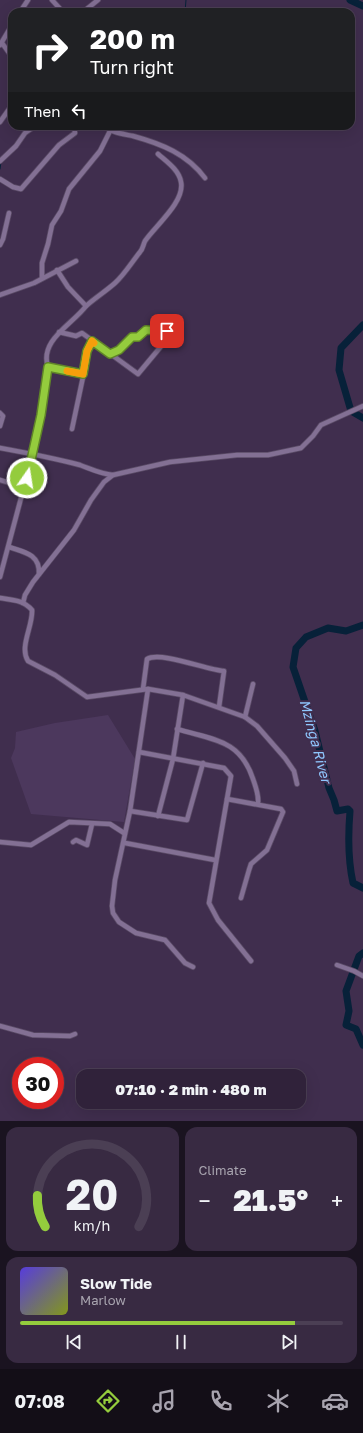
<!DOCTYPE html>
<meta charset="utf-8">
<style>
:root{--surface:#30223a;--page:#382a42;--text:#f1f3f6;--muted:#a8a4af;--line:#4b3f54;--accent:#94cc3d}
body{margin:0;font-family:"Golos Text",sans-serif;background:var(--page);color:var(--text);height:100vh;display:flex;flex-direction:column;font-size:15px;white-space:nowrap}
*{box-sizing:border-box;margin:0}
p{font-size:13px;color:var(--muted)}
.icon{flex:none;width:22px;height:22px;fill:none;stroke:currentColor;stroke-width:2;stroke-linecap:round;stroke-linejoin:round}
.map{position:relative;height:1121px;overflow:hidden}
.sheet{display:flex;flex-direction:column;gap:6px;padding:6px;background:#1a1320;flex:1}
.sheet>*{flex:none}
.hud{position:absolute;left:8px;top:8px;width:347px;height:122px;border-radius:12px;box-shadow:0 4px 16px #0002,0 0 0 1px var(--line);background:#202124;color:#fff;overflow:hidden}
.speed{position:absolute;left:12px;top:1057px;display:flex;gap:8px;font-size:20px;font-weight:700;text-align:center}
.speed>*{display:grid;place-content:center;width:52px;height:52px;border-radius:50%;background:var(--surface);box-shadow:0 4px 16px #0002,0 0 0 1px var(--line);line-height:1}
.speed .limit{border:6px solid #d22;background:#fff;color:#111}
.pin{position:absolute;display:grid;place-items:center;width:34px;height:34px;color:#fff;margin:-17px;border-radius:8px;box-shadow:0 2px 6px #0006}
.me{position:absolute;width:44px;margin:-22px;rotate:13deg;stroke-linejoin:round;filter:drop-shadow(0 0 3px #0008)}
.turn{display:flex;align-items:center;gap:14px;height:84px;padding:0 16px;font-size:18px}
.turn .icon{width:52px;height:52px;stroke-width:2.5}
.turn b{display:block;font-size:28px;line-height:34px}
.then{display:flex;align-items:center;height:38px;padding:0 16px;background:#0003;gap:8px;font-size:15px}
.big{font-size:30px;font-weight:800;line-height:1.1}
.sheet .tile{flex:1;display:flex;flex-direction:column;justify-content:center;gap:6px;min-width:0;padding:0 14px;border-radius:12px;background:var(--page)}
.sheet .dial{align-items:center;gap:0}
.dial svg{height:104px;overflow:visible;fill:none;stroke:var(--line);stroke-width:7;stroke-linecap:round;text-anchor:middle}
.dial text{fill:var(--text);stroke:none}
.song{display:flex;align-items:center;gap:12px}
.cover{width:48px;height:48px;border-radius:6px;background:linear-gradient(135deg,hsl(250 70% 55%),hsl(70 70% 35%))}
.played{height:4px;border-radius:2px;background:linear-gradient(90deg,var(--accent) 85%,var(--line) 85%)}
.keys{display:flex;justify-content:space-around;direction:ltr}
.heat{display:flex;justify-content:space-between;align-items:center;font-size:22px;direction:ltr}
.sheet .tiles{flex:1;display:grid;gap:6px;grid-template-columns:1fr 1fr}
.tile:last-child{grid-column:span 2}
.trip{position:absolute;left:76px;top:1069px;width:230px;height:40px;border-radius:12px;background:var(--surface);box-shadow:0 4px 16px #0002,0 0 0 1px var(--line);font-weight:800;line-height:40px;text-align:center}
.dock{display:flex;height:64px;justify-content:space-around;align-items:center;background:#130e17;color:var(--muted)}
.dock .icon{width:28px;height:28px}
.dock .current{color:var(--accent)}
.dock b{font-size:18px;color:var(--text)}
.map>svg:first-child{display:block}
.built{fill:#4c385d}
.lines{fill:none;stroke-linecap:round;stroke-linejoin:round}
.stream{stroke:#072139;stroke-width:1}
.river{stroke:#072139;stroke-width:7}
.minor-casing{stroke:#5a4b66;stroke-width:6}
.minor{stroke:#837094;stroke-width:4.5}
.route-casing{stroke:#608528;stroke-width:10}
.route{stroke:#94cc3d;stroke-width:7}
.slow{stroke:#f59e0b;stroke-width:7}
.labels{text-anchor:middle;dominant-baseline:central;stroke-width:4;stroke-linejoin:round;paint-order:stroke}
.water-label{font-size:14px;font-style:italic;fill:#8fc6fd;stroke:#402e4e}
</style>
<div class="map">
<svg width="363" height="1121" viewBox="0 0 363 1121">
<rect width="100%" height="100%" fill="#402e4e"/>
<!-- built -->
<path class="built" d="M108,715L135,759L124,822L31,814L11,758L15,748L16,732L55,723Z"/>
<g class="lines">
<!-- stream -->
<g class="stream">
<path d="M185,12L186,0"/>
<path d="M0,169L1,162"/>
</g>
<!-- river -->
<g class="river">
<path d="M350,0L363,6"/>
<path d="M363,325L341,348L339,370L351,411L363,418"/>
<path d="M363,625L346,631L328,628L306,637L296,648L293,667L315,731L329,788L334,800L337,811L348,809L350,811C348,835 348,860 353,883L363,888"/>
<path d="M363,953L359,956L346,991L349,1011L346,1025L356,1029L363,1045"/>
</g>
<!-- minor casing -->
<g class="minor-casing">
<g id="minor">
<path d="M52,0L63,12"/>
<path d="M20,12L28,0"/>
<path d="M83,12L98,0"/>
<path d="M2,43L12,57"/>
<path d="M0,45L12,25"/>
<path d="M0,122L12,105"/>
<path d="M104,126C112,133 123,134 133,136C162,144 187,154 205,178"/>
<path d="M0,161L16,146L25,133L35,126"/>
<path d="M0,179L13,187L21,189L59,145L75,133L74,126"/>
<path d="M0,245L3,239L9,213"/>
<path d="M42,278V263L48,244L52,225L61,211L69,189L100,151L110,131"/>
<path d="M0,295L34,283L76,261"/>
<path d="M86,306C95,298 106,291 115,283C124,275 132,262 140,252C143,249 143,245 145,241C155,226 185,202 181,182C179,170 167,162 158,154"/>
<path d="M59,332L76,336L82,333L138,374L168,338V332C163,330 149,329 144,331C139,335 138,336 132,337L119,350L110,354"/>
<path d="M48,367L83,374"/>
<path d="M0,413L3,416L0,426"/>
<path d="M72,429L83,377L82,370L92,341"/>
<path d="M0,448C27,453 53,458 80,465C91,469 101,474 113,475"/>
<path d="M0,480L23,487"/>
<path d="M9,547C24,552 40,554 39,574"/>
<path d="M0,577L33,453L48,367C39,340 73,324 86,306L68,287L57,270"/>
<path d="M0,598C13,600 23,600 32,610C33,626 19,647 28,661L55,675L87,697L148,689L183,695L245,717L257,726L285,758L294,771L297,784"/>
<path d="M23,603L25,595L33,582L74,530L91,500L104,482L113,475L170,462L237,455H268L301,448L313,436L321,425L363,406"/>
<path d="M143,689L147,659C161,651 207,670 224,671L219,707"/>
<path d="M148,689L130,811L115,880L112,906L113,913L119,922L136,933L165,940L185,963L193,967"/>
<path d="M245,717L253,684"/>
<path d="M177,729C213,740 240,739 253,779C256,788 259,795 258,803"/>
<path d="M139,752L224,768L231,776L209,903L218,920L251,961"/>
<path d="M227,799L281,809L283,812L267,850L251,864L249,870L241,898"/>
<path d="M130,811L187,820L203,763"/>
<path d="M158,816L173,759L183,695"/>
<path d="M0,842L31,845L69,822L110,824L124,833"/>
<path d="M73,842L76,840L87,845L92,824"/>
<path d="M125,843L215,860"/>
<path d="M337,965L354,971L363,976"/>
<path d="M0,1026L33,1035L70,1036L75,1034"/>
</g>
</g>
<!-- minor -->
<use href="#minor" class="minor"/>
</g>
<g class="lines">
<!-- route casing -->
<g class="route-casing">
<path id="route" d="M27,478L41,415L48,367L83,374L87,351L92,341L110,354L119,350L132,337H138L146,330L167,331"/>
</g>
<!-- route -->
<use href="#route" class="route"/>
<!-- slow -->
<path class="slow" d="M67,371L83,374L87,351L92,341L94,343"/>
</g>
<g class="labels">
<!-- water labels -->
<g class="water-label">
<text transform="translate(316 741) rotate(75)">Mzinga River</text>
</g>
</g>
</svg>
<div class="speed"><div class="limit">30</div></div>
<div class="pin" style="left:167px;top:331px;background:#d93025"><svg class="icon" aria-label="arrive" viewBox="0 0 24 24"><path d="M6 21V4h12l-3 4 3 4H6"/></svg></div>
<svg class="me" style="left:27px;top:478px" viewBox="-20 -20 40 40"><circle r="17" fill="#94cc3d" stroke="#fff" stroke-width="3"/><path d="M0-11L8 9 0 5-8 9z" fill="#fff"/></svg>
<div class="trip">07:10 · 2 min · 480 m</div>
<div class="hud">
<div class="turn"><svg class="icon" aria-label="right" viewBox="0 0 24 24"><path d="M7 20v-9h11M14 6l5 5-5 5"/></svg><div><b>200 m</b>Turn right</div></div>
<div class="then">Then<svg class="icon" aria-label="left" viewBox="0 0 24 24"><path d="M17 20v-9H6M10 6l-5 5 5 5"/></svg></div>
</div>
</div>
<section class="sheet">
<div class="tiles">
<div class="tile dial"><svg viewBox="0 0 100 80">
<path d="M14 69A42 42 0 1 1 86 69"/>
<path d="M14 69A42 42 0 0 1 8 45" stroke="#94cc3d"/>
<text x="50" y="56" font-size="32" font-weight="700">20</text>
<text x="50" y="72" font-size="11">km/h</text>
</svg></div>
<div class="tile"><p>Climate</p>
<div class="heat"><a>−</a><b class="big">21.5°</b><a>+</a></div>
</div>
<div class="tile">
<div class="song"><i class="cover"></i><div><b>Slow Tide</b><p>Marlow</p></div></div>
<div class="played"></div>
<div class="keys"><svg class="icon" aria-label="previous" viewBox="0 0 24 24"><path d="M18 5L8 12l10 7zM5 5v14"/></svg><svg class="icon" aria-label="pause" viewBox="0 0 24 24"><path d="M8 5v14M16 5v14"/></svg><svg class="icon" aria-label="next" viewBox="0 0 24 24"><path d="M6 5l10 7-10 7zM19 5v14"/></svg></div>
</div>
</div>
</section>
<nav class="dock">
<b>07:08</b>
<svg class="icon current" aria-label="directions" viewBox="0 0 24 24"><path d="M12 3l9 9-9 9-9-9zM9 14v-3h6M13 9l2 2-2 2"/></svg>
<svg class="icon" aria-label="music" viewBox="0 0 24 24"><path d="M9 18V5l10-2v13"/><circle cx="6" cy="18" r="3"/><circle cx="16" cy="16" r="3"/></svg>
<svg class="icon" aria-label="phone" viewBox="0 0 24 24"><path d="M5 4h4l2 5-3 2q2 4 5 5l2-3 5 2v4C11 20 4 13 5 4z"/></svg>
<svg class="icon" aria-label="climate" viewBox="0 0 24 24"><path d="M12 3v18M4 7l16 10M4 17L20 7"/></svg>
<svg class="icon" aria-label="car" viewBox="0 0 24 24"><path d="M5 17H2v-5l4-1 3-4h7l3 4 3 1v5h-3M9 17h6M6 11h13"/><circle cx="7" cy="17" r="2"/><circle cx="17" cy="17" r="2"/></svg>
</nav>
